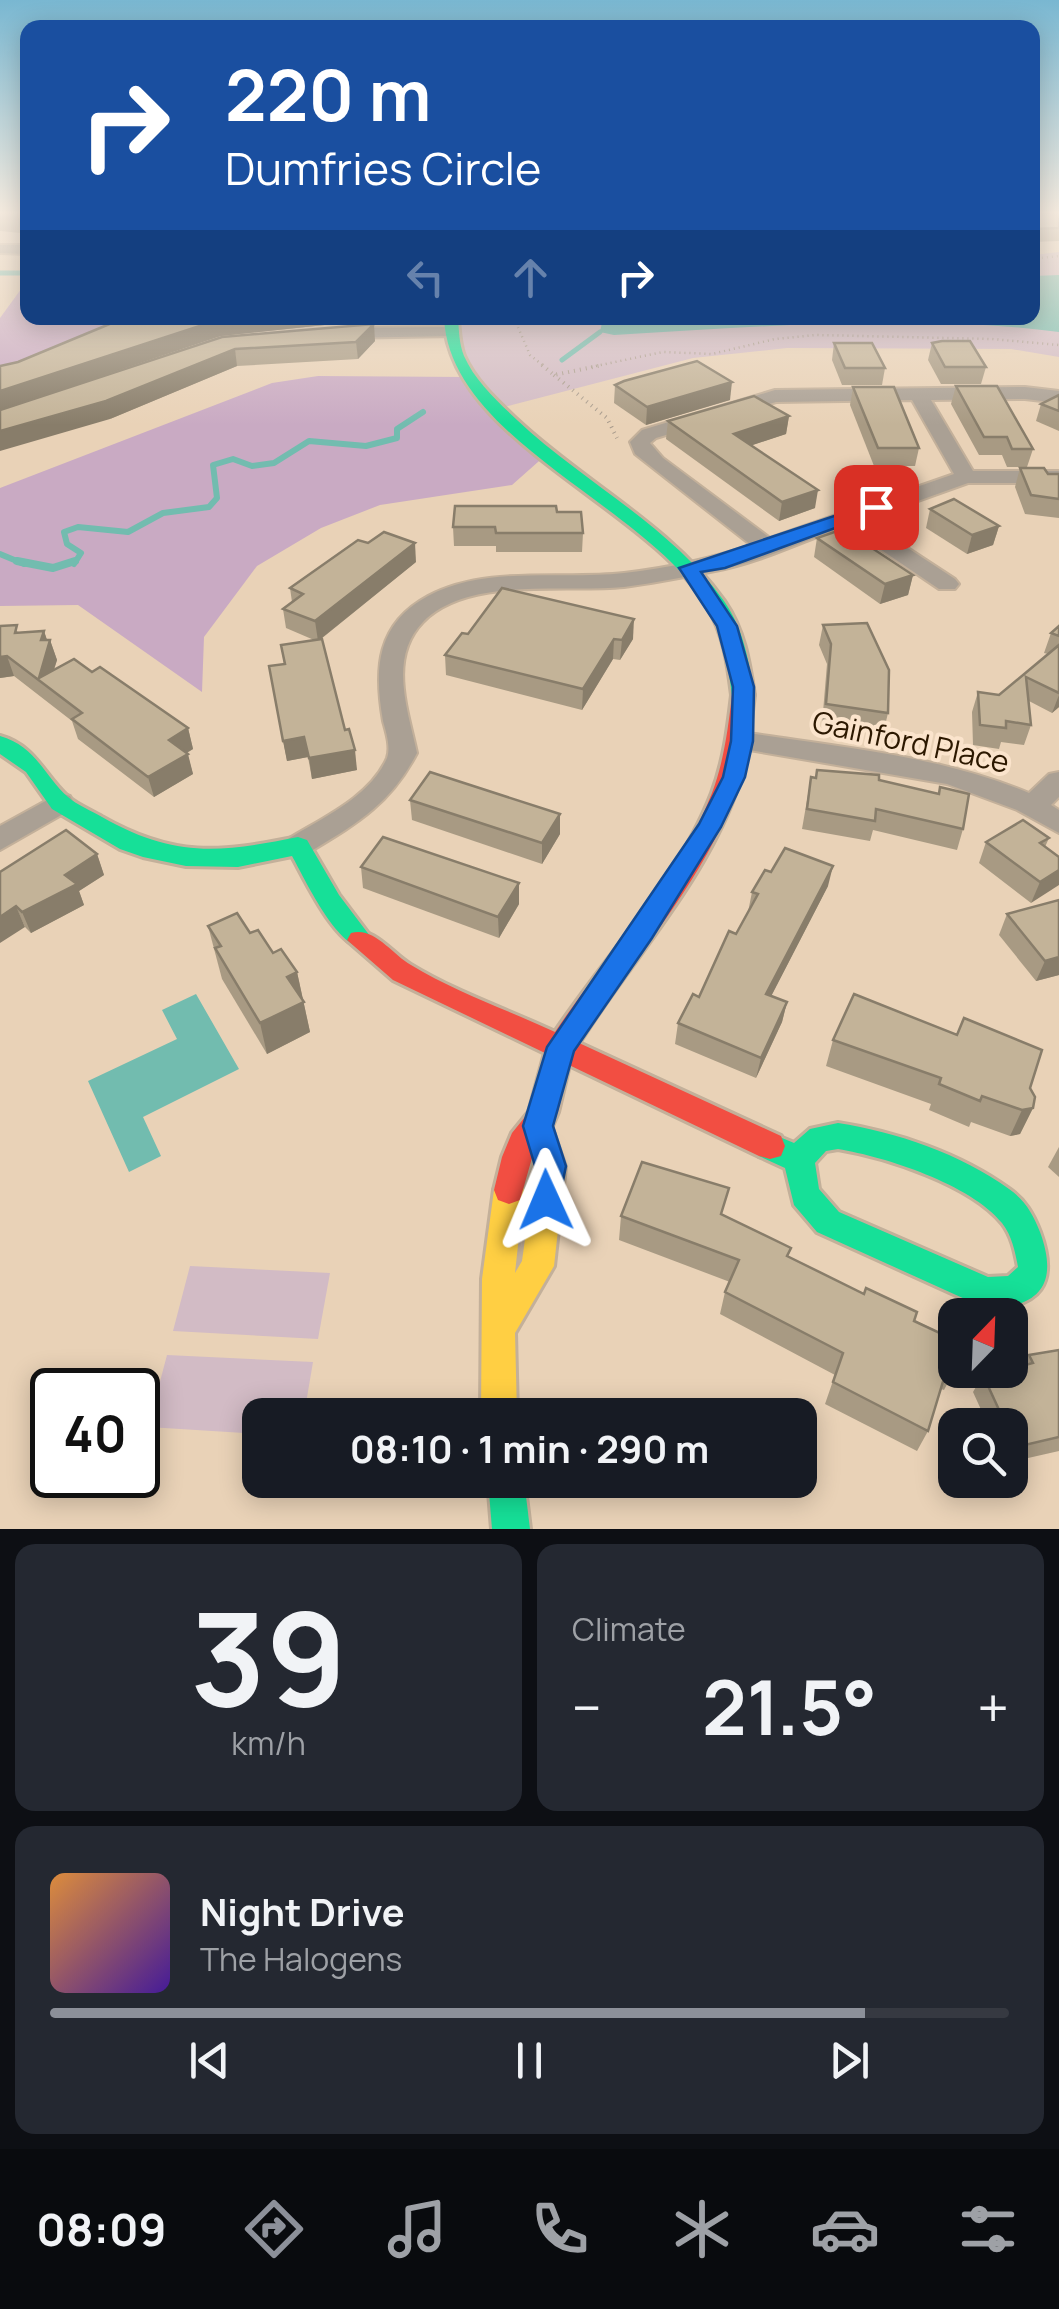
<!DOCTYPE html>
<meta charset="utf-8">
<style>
:root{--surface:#171b24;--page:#242831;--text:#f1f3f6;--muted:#9ea1a6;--line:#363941;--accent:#8c9099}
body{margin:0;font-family:Manrope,sans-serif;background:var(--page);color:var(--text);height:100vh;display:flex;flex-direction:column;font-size:38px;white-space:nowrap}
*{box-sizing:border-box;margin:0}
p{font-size:32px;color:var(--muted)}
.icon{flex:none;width:55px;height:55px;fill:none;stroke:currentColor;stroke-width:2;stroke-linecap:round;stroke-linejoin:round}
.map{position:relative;height:1529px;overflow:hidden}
.details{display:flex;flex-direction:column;gap:15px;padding:15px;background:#0d0f14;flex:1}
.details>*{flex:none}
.hud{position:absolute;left:20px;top:20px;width:1020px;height:305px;border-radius:20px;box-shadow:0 5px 25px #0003;background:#1a4fa0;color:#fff;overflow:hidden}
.needle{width:65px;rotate:23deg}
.controls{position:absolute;left:938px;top:1298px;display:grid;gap:20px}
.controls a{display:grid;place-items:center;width:90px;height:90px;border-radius:20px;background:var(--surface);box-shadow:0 5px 25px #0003;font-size:50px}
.speed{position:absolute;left:30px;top:1368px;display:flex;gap:20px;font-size:50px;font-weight:700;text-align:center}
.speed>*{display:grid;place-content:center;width:130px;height:130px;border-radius:50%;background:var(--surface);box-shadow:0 5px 25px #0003;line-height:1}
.speed .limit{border:5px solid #111;border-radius:15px;background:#fff;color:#111}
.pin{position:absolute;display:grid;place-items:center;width:85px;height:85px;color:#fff;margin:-42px;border-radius:20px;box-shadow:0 5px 15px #0006}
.me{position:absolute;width:110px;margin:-55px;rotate:359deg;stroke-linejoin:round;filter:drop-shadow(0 0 8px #0008)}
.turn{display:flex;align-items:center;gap:35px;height:210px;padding:0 40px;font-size:45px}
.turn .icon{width:130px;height:130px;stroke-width:2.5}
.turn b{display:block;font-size:70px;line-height:85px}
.lanes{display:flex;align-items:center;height:95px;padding:0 40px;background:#0003;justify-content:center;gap:50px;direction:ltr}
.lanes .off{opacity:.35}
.big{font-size:75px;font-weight:700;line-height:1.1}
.details .widget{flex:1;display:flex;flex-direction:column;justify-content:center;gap:15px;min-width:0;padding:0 35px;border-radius:20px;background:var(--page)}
.details .dial{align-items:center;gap:0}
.dial b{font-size:130px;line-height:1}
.song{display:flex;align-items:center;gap:30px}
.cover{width:120px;height:120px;border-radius:15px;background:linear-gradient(135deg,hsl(30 70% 55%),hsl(260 70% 35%))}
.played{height:10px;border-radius:5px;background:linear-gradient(90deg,var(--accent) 85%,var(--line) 85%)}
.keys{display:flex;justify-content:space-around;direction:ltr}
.heat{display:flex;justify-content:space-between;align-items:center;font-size:55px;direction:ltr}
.details .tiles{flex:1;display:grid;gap:15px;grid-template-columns:1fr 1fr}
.widget:last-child{grid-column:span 2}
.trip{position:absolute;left:242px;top:1398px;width:575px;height:100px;border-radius:20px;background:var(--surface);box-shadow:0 5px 25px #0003;font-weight:700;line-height:100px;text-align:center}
.dock{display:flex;height:160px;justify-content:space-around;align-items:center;background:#090b0e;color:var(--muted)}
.dock .icon{width:70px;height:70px}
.dock .current{color:var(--accent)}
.dock b{font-size:45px;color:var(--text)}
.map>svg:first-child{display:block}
.green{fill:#d2bbc5}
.forest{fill:#c9aac3}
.water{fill:#72bcaf}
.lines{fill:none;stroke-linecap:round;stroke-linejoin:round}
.stream-far2{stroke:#72bcaf;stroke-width:5}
.stream-far1{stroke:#72bcaf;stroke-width:6}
.stream{stroke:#72bcaf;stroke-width:8}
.street-casing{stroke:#c3b09a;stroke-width:4}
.fast-casing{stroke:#c3b09a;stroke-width:6}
.slow-casing{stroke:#c3b09a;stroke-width:6}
.jam-casing{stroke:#c3b09a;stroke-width:6}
.path-far1{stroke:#a89b8c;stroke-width:2.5;stroke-dasharray:1 4;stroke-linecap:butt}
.path{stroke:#a89b8c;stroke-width:4;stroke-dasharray:1 5;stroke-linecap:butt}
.street{fill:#aaa094;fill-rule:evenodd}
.fast{fill:#16e098;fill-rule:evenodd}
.slow{fill:#ffcf43;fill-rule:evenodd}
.jam{fill:#f24e42;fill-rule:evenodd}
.wall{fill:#a89a83}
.shaded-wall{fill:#887d6a}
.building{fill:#c3b398;stroke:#887d6a;stroke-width:2.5}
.route{fill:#1a73e8;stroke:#114b97;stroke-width:2.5}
.labels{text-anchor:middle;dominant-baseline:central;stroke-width:8;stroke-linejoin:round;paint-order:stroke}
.street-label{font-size:30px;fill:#2c1800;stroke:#fbe4cc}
</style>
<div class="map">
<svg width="1059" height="1529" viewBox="0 0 1059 1529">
<rect width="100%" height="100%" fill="#e9d2b7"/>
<!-- green -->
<g class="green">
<path d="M1059,252V357L1011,349L787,348L693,358L496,409L449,327L451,318H1032L1033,255Z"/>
<path d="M190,1266L330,1273L318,1339L173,1331Z"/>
<path d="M167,1355L313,1362L304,1415H260V1434L148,1427Z"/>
</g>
<!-- forest -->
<g class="forest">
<path d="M27,281L28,318H165L0,373V318Z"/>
<path d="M318,376L465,377L547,454L512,485L380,505L321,528L257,566L204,637L202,692L78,605L0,606V488L272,383Z"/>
</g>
<!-- water -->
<g class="water">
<path d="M1059,275V332C917,313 757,327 614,335L600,332L603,318H1032L1033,276Z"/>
<path d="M196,994L239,1069L143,1117L161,1156L129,1172L88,1081L177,1039L162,1010Z"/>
</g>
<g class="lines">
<!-- stream-far2 -->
<g class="stream-far2">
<path d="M0,273H28"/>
<path d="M562,360L600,332"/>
</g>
<!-- stream-far1 -->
<g class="stream-far1">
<path d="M0,554L24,564"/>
<path d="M74,564L81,553L67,544L64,532L78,527L128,532L163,513L209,507L217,498L213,465L233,459L252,466L274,463L309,441L366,446L397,438V429L423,412"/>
</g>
<!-- stream -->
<path class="stream" d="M17,561L53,568L75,561"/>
<!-- street casing -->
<g class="street-casing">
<g id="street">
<path d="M0,245H28V254L0,253Z"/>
<path d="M449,327L457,332L455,336L338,338L329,333L338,328Z"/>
<path d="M1025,387L1059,391V403L1025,399L931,400L973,471H1059V483H968L865,520L955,579L959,584L955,589H939L846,526C803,541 759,563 715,571C685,577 654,583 624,587C564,593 468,576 423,622C388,658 408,710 417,753C390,805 356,824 308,853L298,857L288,853L283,846L288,839C322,818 370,797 387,758C391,747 386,732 383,721C374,669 376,624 428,596C486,565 561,580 624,573C668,568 710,559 751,545L635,454L630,442L642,430L775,390ZM912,400L954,474L770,538L663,458L650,443L656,438L776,402Z"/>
<path d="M742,732C839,747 937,755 1029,793L1049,774L1059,772V797L1051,805L1059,810V833L1017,810L947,784L732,747L729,741L732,735Z"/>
<path d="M60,793L70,796L74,803L70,810L0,850V826Z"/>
</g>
</g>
<!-- fast casing -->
<g class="fast-casing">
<g id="fast">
<path d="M444,318H458C459,331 459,343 464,356C475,381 497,401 517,420C584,483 670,525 724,601C744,630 749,661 754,695L750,700H736L732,695C728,663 724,635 708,607C647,505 450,441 444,318Z"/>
<path d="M0,736C36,746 44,776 68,797C77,805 92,811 102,817C174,858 219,853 298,837L307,840L339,895L373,940L369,947C340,956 305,879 292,856L238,867L186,866L143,857L120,849L52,809L26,772L0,754Z"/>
<path d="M838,1123C896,1132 961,1154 1009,1189C1025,1200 1033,1214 1040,1232C1059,1284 1040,1307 987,1309L817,1232L794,1205L785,1168L759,1156L755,1146L759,1136L770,1133L794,1143L810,1129ZM838,1149C886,1157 970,1184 1002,1223C1012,1236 1015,1251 1018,1267L1008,1276L988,1277L839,1212L819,1189L815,1163L826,1151Z"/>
<path d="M488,1480H524L530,1529H492Z"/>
</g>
</g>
<!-- slow casing -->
<g class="slow-casing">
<path id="slow" d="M538,1113L548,1117L565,1167L554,1266L515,1333L517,1415H481L482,1279L494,1190L498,1180L509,1176L520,1180L524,1190L515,1273L522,1261L535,1167L523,1126L528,1117Z"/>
</g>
<!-- jam casing -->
<g class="jam-casing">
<path id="jam" d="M743,688L754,695C750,729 746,762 735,794C701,886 630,961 579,1043L781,1136L785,1146L781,1156L770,1159L759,1156L569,1065L558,1112L548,1135L534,1151L520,1200L509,1204L498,1200L494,1190L502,1157L512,1133L529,1112L545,1053L393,980L347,940L351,933C374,926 392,954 411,965C455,992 508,1010 555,1032C607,954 678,881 712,793C724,761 728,729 732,695Z"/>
</g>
<!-- path-far1 -->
<g class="path-far1">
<path d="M1032,259L1059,256"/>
<path d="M514,318L530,355L545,367"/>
<path d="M591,367L663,352L712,354L775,339L816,335L992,339L1059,345"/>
</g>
<!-- path -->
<g class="path">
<path d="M542,365L554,375L603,365"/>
<path d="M554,375L607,418L617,438"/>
</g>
<!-- street -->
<use href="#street" class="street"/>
<!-- fast -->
<use href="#fast" class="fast"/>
<!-- slow -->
<use href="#slow" class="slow"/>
<!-- jam -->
<use href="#jam" class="jam"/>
</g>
<!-- wall -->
<g class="wall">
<path d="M0,211H28L21,233L0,231Z"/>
<path d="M1032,211L1033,214L1059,212V241L1032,242Z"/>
<path d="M132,318H398L392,324H334L221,336L18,362Z"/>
<path d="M222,337L375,341L358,359L237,366L110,419Z"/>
<path d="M834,343L885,368L882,385H842L832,360Z"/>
<path d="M932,343L986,367L981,384H941L928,360Z"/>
<path d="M615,385L730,400L646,425L614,403Z"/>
<path d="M956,386L1033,449L1027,467H1007L1002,455H979L951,404Z"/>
<path d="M853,387L919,448L915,466H874L850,405Z"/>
<path d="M1059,395V431L1036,421L1041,404Z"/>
<path d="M789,416L786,434L752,445L815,508L779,521L666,439L668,421Z"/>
<path d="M1020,468L1048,474H1059V518L1025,514L1015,487Z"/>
<path d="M930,509L999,526L993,545L967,554L926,528Z"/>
<path d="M557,512L583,533L582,552H496V546H454L453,527Z"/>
<path d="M817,538L913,575L908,595L880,604L814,557Z"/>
<path d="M416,562L321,639L345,730L357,770L312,779L308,757L287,761L269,666L284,664L281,645L314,640L286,628L283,609L292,602L290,588Z"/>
<path d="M823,625L888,713L883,734L822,724L827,664L819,645Z"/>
<path d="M0,626L19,632L44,631L47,640H50L57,660L54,670L92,672L188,728L193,749L187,753L193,774L154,797L78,739L72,721L14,676L0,678Z"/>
<path d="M1059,626V707L1052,713L1029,701L1031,725L1024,745L1001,742L999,749L973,745L972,712L978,692L999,695L1048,654L1044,653L1051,633Z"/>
<path d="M468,634L633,639L620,660L613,659L582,710L446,675L445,655Z"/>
<path d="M811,777L879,780L938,794L940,787L963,829L957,850L873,830L870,841L802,829Z"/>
<path d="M410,800L560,814V834L542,864L412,820Z"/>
<path d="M1049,838L1045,847L1059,857L1031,903L979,863L986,842Z"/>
<path d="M97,854L104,875L79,891L84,905L31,933L25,927L0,872Z"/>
<path d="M361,867L519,883V904L499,938L363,888Z"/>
<path d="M828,886L771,996L787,1002L782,1022L756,1078L675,1044L678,1023L699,997L736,934L748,912L752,892Z"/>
<path d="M1059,900V975L1036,981L999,935L1007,914Z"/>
<path d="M208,926L273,953L297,972L310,1032L267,1054L222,979Z"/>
<path d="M833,1040L1030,1088L1033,1108L1020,1134L1010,1136L971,1122L969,1127L929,1110L931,1104L826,1066Z"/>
<path d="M1059,1147V1177L1048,1167Z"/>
<path d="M723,1215L791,1248L788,1257L955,1340V1369L944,1390L941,1389L928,1431L917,1451L825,1404L835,1375L720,1314L725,1292L730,1282L619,1240L621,1216Z"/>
<path d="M1059,1350V1451L1010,1462V1425H988L973,1392L983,1375L1022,1366L1029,1355Z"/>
</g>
<!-- shaded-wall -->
<g class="shaded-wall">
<path d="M16,211H28V228L21,233Z"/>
<path d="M241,318H333L334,324L221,336L0,410V391L218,320Z"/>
<path d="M374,324L375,341L358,359L356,342Z"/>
<path d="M235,349L237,366L110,419L0,451V431Z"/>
<path d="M732,382L730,400L646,425L647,407Z"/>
<path d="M789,416L786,434L732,452L734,434Z"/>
<path d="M818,490L815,508L779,521L782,502Z"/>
<path d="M999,526L993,545L967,554L972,535Z"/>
<path d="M415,543L416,562L318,641L315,621Z"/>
<path d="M913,575L908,595L880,604L885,584Z"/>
<path d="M634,619L633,639L620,660L622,640Z"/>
<path d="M44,631L49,646L50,640L57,660L48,687L39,678L41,640Z"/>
<path d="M614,639L613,659L582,710L583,689Z"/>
<path d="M7,656L14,676L0,678V657Z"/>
<path d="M1059,695V707L1052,713Z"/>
<path d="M188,728L193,749L174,760L169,740Z"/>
<path d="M304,737L308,757L287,761L283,741Z"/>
<path d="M355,750L357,770L312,779L309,758Z"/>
<path d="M188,754L193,774L154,797L148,777Z"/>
<path d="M560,814V834L542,864V843Z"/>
<path d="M97,854L104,875L79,891L84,905L31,933L22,912L65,875Z"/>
<path d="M833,866L828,886L762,1014L766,994Z"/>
<path d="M1059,870V885L1031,903L1040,882Z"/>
<path d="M519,883V904L499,938L498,917Z"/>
<path d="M16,906L25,927L0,943V917Z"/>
<path d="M1059,957V975L1036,981L1045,961Z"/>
<path d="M297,972L310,1032L267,1054L260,1023L287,977Z"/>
<path d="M787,1002L782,1022L756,1078L761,1058Z"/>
<path d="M1033,1108L1020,1134L1010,1136L1022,1110Z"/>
</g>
<!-- building -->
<g class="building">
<path d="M1032,211L1033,214L1059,212V228L1032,229Z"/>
<path d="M132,318H241L218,320L0,391V366L18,362L112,323Z"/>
<path d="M374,324L356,342L235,349L106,401L0,431V410L222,337Z"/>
<path d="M942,341H970L986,367H945L932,343Z"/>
<path d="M834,343H872L885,368H845Z"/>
<path d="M697,361L732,382L647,407L615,385L624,381Z"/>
<path d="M956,386H997L1033,449H1012L1007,437H984Z"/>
<path d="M853,387H894L919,448H878Z"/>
<path d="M1059,395V411L1041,404Z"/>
<path d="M754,396L789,416L734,434L818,490L782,502L668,421Z"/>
<path d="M1020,468H1044L1048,474H1059V499L1031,495Z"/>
<path d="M954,499L999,526L972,535L930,509Z"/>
<path d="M455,506H556L557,512H581L583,533H496L495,527H453Z"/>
<path d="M843,529L913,575L885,584L817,538Z"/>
<path d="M384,532L415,543L315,621L283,609L303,594L290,588L358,540L368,543Z"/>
<path d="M502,588L634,619L622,640L614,639L583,689L445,655L462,633L468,634Z"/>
<path d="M867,623L889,670L888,713L826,704L831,644L823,625Z"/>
<path d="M17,625L15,633L44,631L41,640H50L39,678L74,659L92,672L100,667L188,728L169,740L188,754L148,777L72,719L82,713L7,656L0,657V626Z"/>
<path d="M1059,626V636L1051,633Z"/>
<path d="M322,639L345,730L349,729L355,750L309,758L304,737L283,741L269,666L285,664L281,645Z"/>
<path d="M1059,645V693L1026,677L1031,725L1006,721V728L980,725L978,692L999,695Z"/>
<path d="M817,770L879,775V780L939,794L940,787L969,794L963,829L876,809L875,821L807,809L811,777L816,778Z"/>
<path d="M430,772L560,814L542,843L410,800Z"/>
<path d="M1023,820L1049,838L1040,843L1059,857V870L1040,882L986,842Z"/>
<path d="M66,830L97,854L65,875L77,884L22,912L16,906L0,917V872Z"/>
<path d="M383,837L519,883L498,917L361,867Z"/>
<path d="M785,848L833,866L766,994L787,1002L761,1058L678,1023L693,994L699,997L729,931L736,934L758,894L752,892L765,870L771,872Z"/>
<path d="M1059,900V957L1045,961L1007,914Z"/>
<path d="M237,913L250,933L258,930L273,953L281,949L297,972L287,977L304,1002L260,1023L215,948L221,946L208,926Z"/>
<path d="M854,994L957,1035L964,1018L1042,1050L1030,1088L1035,1097L1033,1108L1022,1110L982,1096L980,1101L939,1084L941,1078L833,1040Z"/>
<path d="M642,1162L729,1188L721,1214L791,1248L787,1256L864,1294L866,1288L917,1312L914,1321L955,1340V1368L948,1365L928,1431L833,1382L843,1353L725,1292L739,1260L621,1216Z"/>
<path d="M1059,1350V1437L1016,1447L1010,1433V1425H1006L983,1375L1010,1370V1369L1033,1363L1029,1355Z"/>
</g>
<!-- sky -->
<linearGradient id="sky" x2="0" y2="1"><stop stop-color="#79b7d1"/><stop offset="0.5" stop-color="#f5ebdf"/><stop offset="1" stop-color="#f5ebdf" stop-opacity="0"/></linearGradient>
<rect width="1059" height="425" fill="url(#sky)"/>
<!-- route -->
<path class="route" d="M876,502L885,507L882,511L725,568L701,572L737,626L754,687L753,741L745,777L721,827L652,938L574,1051L553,1126L566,1166L557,1210L546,1214L535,1210L531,1200L535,1166L523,1126L547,1047L699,824L723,777L731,741L733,687L717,626L679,568Z"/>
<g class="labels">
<!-- street labels -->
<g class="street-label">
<text transform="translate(911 741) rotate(12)">Gainford Place</text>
</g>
</g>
</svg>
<div class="controls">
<a><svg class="needle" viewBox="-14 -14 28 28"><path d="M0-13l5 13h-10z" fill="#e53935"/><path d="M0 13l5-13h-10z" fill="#9ea1a6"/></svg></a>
<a><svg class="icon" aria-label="search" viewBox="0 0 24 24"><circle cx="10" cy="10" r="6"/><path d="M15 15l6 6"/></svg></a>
</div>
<div class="speed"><div class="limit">40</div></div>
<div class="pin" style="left:876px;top:507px;background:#d93025"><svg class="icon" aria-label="arrive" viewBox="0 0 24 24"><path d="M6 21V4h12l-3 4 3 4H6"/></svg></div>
<svg class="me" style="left:546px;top:1200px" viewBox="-20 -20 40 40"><path d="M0-17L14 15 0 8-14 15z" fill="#1a73e8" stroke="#fff" stroke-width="4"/></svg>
<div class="trip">08:10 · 1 min · 290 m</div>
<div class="hud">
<div class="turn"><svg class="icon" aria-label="right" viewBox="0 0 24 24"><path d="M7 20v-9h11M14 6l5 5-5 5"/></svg><div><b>220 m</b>Dumfries Circle</div></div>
<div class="lanes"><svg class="icon off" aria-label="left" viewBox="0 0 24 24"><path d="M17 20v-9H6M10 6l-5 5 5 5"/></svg><svg class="icon off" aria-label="ahead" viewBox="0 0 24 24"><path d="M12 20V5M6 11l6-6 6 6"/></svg><svg class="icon" aria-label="right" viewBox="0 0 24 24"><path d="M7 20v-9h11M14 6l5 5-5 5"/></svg></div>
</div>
</div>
<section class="details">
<div class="tiles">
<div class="widget dial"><b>39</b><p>km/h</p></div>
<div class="widget"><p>Climate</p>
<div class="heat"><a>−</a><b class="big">21.5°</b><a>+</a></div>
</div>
<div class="widget">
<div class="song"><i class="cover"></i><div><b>Night Drive</b><p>The Halogens</p></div></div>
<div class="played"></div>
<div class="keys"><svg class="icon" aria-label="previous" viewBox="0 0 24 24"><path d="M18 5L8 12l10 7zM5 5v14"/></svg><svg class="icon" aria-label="pause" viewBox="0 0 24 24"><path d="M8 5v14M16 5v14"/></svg><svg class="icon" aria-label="next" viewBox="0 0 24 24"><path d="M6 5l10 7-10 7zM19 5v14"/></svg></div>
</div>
</div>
</section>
<nav class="dock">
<b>08:09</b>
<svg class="icon current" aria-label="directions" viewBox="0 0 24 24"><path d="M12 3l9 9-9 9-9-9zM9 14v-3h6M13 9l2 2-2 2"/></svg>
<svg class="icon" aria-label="music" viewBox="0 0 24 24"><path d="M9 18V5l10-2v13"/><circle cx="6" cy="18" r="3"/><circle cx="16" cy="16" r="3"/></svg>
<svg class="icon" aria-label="phone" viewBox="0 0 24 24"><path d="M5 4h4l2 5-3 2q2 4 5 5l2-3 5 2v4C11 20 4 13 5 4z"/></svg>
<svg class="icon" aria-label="climate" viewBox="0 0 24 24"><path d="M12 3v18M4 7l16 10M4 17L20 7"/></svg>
<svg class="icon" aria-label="car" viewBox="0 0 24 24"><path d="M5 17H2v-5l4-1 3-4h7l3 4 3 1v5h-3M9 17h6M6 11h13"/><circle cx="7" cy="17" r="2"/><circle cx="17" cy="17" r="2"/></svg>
<svg class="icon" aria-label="filters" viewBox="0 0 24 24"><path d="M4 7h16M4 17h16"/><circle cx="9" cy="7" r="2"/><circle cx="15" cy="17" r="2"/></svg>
</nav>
